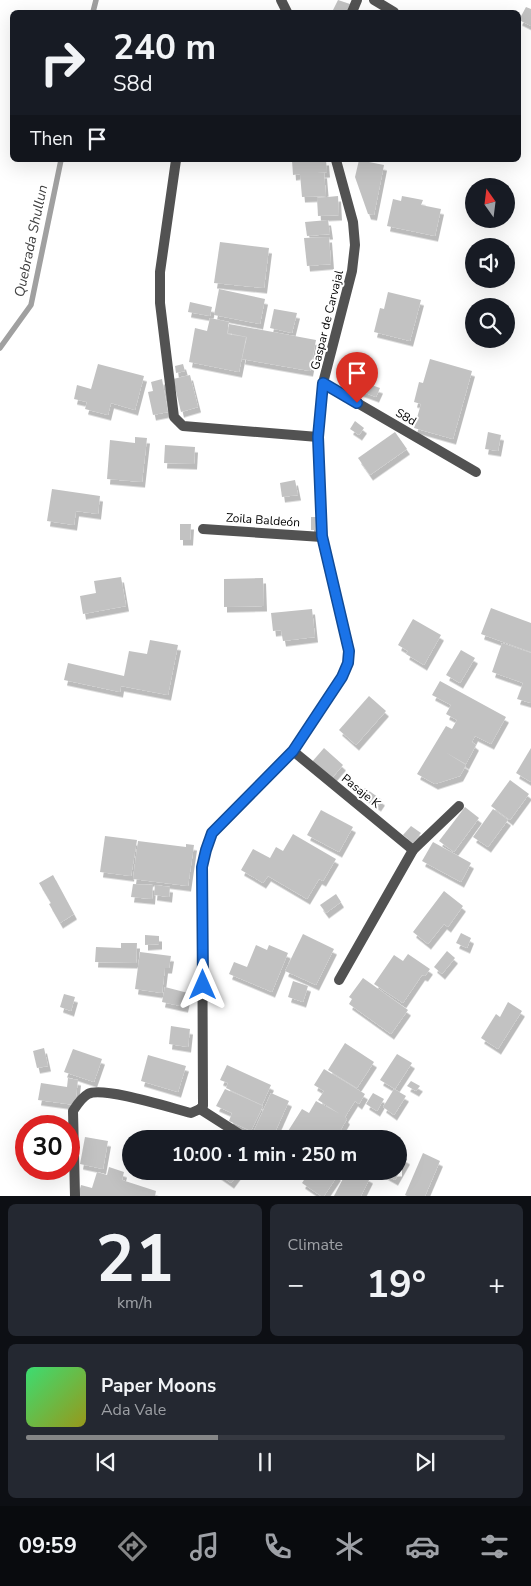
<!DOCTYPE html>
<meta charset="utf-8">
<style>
:root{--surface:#171b24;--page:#242831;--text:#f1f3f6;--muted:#9ea1a6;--line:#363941;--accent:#858687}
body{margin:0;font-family:"Nunito Sans",sans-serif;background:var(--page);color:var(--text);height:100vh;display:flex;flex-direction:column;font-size:19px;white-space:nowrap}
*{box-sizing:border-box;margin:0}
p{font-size:16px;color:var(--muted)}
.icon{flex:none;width:28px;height:28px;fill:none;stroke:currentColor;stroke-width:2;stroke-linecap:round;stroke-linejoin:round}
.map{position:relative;height:1196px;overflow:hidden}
.sheet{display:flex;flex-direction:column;gap:8px;padding:8px;background:#0d0f14;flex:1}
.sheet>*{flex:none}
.banner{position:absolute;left:10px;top:10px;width:511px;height:152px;border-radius:8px;box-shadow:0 5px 20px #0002;background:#171b24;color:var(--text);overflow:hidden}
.needle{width:32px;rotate:346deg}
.buttons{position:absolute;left:465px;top:178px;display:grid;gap:10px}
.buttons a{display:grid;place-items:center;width:50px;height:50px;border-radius:50%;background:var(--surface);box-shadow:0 5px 20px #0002;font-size:25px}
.speed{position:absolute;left:15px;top:1115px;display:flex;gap:10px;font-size:25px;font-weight:700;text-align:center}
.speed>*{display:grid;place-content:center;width:65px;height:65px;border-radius:50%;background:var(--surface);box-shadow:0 5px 20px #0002;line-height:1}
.speed .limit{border:8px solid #d22;background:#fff;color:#111}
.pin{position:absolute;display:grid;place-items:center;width:42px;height:42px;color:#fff;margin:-51px -21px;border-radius:50% 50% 50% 0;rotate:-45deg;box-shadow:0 0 5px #0007}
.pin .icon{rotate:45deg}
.me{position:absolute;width:55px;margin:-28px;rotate:0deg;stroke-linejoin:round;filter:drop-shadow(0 0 4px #0008)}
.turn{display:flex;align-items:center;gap:18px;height:105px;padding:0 20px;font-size:22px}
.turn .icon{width:65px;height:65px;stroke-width:2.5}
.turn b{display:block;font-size:35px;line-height:42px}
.then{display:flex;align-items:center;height:48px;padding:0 20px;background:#0003;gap:10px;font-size:19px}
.big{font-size:38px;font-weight:700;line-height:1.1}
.sheet .card{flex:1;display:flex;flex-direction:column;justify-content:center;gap:8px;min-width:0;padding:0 18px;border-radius:8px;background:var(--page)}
.sheet .dial{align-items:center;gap:0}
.dial b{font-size:65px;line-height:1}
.song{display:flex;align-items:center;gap:15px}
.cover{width:60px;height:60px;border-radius:8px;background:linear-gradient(135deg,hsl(140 70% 55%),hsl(60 70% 35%))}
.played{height:5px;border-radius:2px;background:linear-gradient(90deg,var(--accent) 40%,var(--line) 40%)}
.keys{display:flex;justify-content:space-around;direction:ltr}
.heat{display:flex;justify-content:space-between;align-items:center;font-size:28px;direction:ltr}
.sheet .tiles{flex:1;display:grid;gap:8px;grid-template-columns:1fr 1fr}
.card:last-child{grid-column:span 2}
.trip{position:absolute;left:122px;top:1130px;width:285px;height:50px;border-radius:25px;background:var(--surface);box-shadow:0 5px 20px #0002;font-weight:700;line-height:50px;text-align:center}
.dock{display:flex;height:80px;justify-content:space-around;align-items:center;background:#090b0e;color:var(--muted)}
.dock .icon{width:35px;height:35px}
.dock .on{color:var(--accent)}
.dock b{font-size:22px;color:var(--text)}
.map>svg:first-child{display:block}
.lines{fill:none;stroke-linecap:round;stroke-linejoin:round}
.stream{stroke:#a0a0a0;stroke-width:5.5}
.building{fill:#c2c2c2;filter:url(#shadow)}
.service{stroke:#525252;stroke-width:10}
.minor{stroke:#525252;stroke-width:10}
.route-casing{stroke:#114b97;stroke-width:12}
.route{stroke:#1a73e8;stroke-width:9}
.labels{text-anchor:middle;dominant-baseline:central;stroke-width:4;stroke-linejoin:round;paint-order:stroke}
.street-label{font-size:12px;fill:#000;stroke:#fff}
.water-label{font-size:14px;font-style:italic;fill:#414141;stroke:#fff}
</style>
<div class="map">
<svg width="531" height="1196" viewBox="0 0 531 1196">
<defs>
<filter id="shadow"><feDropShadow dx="3" dy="5.5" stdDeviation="0" flood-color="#0004"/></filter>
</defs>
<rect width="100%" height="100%" fill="#fff"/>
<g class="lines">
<!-- stream -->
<g class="stream">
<path d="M93,12L96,0"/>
<path d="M0,348L31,305L61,160"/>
</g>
</g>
<!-- building -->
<g class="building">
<path d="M338,0L350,4L347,12H332Z"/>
<path d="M526,7L531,9V26L519,20Z"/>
<path d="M292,160H326L327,172L317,173H324L326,196L302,197L300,174L293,175Z"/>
<path d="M359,160L384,165L374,215L368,214L355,177Z"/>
<path d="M338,196L339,215L318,216L317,198Z"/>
<path d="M402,196L423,200L421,205L441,209L435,236L387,226L393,199L401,201Z"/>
<path d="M328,220L330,234L307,236L305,222Z"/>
<path d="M329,237L331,264L307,266L304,238Z"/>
<path d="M220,242L269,248L264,288L214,283Z"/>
<path d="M219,289L265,299L260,324L214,315Z"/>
<path d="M388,292L421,300L410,341L374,332L380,308L384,309Z"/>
<path d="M190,302L212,307L210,316L188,312Z"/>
<path d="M274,309L297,313L292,333L270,328Z"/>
<path d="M210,318L229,322L227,334L246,337L239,372L189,362L195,328L207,331Z"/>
<path d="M229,324L316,340L310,371L242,359L247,337L228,333Z"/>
<path d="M430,359L472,371L453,439L414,428L421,404L414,402L419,382L423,383Z"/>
<path d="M98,364L144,376L135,410L111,403L108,415L85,409L87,402L74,399L77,385L91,389Z"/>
<path d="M183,364L185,371L176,373L175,366Z"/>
<path d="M190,375L198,407L181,412L173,379Z"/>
<path d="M162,379L168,412L153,415L148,392L153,391L151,382Z"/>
<path d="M360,381L380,388L376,397L357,390Z"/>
<path d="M355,421L364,428L359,435L350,429Z"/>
<path d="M395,432L407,449L370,475L358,458Z"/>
<path d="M488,432L501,435L498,451L485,449Z"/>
<path d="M135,437L147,438L142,482L107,479L110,440L135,443Z"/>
<path d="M165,445L195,447L194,464L164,463Z"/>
<path d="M295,480L298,495L282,497L280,483Z"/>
<path d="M52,489L100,496L98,514L76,511L74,525L47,521Z"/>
<path d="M311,517H318L319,530H311Z"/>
<path d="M180,524H191L190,540H180Z"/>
<path d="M121,577L126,606L83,614L80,596L96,593L94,581Z"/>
<path d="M263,578L264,606L224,607V579Z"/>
<path d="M491,608L531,623V652L481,634Z"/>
<path d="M312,609L315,637L283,641L281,630L273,631L271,613Z"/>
<path d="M413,619L441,635L424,665L406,654L408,651L398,645Z"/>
<path d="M150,640L178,645L168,695L121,686L120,692L64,680L68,663L124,676L129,651L147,654Z"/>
<path d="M502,643L531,653V703L517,699L523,683L492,672Z"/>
<path d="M461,650L475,658L460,683L446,675Z"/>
<path d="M440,681L506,717L491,744L475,736L472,742L476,745L466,764L445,752L466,765L460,776L435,784L417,774L446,726L452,729L457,720L446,714L451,705L432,695Z"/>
<path d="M369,696L386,711L356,745L339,730Z"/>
<path d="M324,748L343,765L331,779L311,763Z"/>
<path d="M531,748V782L516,773Z"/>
<path d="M510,780L529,794L510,820L491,806Z"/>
<path d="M365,788L382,800L378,806L361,794Z"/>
<path d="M465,807L479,818L454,852L439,841Z"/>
<path d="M493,809L508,820L488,847L473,837Z"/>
<path d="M321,810L353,827L339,852L307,835Z"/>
<path d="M411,826L421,833L413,843L403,835Z"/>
<path d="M293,834L336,859L323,881L319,879L307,899L268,876L263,883L241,870L253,849L270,858L276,847L283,851Z"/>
<path d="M105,836L137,840L131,876L100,872Z"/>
<path d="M138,841L186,847V844L194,845L188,886L133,879Z"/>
<path d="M433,842L471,863L461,882L422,861Z"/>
<path d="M53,875L74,914L60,923L49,904L51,903L39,883Z"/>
<path d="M133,884L153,885L152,899L131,897Z"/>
<path d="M155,885L170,887L169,897L154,895Z"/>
<path d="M444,891L463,906L448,927L444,924L428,944L413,932Z"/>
<path d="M336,894L341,902L326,913L320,905Z"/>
<path d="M461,933L471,938L467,948L456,943Z"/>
<path d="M303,934L334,949L316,985L285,971Z"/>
<path d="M145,935L159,936V944L145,945Z"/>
<path d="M121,943H137L136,963L95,962L96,947L121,948Z"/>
<path d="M256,945L267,950L269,945L288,953L272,992L229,974L234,962L247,967Z"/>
<path d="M447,951L455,958L442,974L434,967Z"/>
<path d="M140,952L171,956L169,968H165L162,993L135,989Z"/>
<path d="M408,954L430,969L425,976L422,975L403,1003L374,984L394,955L403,961Z"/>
<path d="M363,978L408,1010L391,1034L349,1004L352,999L349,997Z"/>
<path d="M293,981L308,986L303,1002L288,997Z"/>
<path d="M165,987L188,993L185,1007L162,1002Z"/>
<path d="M64,994L75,997L71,1011L60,1007Z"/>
<path d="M508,1002L522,1011L498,1049L481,1038L496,1014L500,1017Z"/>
<path d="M171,1026L190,1029L188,1047L169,1044Z"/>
<path d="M345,1043L374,1062L357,1088L328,1070Z"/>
<path d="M44,1048L48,1066L37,1068L33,1051Z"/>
<path d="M73,1049L102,1059L94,1082L64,1072Z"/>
<path d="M397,1054L412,1063L395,1089L380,1080Z"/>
<path d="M148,1055L186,1066L178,1092L141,1081Z"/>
<path d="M227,1065L271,1085L262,1105L226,1088L228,1083L220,1080Z"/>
<path d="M324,1069L365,1094L359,1104L355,1101L345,1117L347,1119L336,1138L330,1134L327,1139H283L302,1109L309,1113L316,1101L340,1114L318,1100L324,1091L314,1085Z"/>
<path d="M68,1078L78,1080L75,1105L38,1100L41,1083L67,1087Z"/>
<path d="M411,1081L420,1086L416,1091L407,1086Z"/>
<path d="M225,1089L263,1106L251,1131L229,1121L232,1113L216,1106Z"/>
<path d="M394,1089L406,1096L394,1115L383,1107Z"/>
<path d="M271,1093L289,1101L272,1139H260L252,1135Z"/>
<path d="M373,1093L384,1099L377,1111L366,1104Z"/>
<path d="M85,1137L108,1141L103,1169L80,1164Z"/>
<path d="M423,1153L440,1161L425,1196H407L405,1195Z"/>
<path d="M399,1154L407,1159L395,1180L379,1171H399Z"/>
<path d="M109,1167L124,1172L122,1180L156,1191L155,1196H78L81,1185L92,1188L97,1172L107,1175Z"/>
<path d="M219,1171H240L231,1183L218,1174Z"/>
<path d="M310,1171H332L338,1175L324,1196H321L302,1183Z"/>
<path d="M347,1171H357L370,1178L361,1196H334Z"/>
</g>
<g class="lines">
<!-- service -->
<path class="service" d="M200,1109L247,1139"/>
<!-- minor -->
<g class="minor">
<path d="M281,0L287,12"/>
<path d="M374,0L394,12"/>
<path d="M352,12L357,0"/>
<path d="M176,160L160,272V303L174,417L183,426L318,437"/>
<path d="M323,383L476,472"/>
<path d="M203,529L322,537"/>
<path d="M293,751L413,850"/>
<path d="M339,980L413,850L459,806"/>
<path d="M75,1196L73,1111C77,1105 81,1098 88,1094C103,1086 171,1108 191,1113L200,1109L203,1106L202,867L206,850L212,833L293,751L342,677L348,663L349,651L322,537L318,437L323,383L352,271L355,245L353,222L336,160"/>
</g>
</g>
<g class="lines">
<!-- route casing -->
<g class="route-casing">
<path id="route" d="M203,985L202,867L206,850L212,833L293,751L342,677L348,663L349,651L322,536L318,437L323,383L357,403"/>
</g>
<!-- route -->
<use href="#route" class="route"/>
</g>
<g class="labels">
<!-- street labels -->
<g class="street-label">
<text transform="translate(327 320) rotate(-76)">Gaspar de Carvajal</text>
<text transform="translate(406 417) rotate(30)">S8d</text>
<text transform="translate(263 520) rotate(4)">Zoila Baldeón</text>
<text transform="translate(361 791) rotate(39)">Pasaje K</text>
</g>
<!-- water labels -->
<g class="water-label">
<text transform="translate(31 241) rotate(-78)">Quebrada Shullun</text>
</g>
</g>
</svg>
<div class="buttons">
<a><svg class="needle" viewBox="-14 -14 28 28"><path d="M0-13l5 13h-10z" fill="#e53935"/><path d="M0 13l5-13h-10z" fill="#9ea1a6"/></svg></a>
<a><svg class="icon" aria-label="sound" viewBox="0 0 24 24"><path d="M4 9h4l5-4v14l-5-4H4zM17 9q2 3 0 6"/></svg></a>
<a><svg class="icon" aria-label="search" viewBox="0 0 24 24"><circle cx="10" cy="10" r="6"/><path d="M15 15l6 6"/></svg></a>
</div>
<div class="speed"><div class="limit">30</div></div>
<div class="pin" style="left:357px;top:403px;background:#d93025"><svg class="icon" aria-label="arrive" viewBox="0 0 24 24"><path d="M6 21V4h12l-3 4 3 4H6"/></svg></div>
<svg class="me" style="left:203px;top:985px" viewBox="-20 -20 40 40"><path d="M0-17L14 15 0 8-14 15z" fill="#1a73e8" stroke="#fff" stroke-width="4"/></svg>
<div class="trip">10:00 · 1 min · 250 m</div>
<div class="banner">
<div class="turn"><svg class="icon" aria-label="right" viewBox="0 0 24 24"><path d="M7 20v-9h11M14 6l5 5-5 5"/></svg><div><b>240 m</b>S8d</div></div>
<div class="then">Then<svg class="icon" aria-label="arrive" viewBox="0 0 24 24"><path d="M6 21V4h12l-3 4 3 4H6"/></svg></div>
</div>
</div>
<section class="sheet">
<div class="tiles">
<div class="card dial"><b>21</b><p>km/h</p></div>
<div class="card"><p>Climate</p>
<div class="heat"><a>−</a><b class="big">19°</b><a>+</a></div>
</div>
<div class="card">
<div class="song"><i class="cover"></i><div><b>Paper Moons</b><p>Ada Vale</p></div></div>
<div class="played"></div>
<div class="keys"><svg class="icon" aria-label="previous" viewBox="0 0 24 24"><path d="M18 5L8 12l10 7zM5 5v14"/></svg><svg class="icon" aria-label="pause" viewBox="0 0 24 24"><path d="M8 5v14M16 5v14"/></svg><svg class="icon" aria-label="next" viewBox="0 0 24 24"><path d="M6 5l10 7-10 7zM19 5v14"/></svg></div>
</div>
</div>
</section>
<nav class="dock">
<b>09:59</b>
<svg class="icon on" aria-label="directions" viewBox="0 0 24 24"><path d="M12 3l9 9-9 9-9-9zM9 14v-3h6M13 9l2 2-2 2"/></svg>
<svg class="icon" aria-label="music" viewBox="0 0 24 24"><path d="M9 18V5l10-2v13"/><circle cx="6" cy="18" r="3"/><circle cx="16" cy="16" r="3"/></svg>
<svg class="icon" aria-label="phone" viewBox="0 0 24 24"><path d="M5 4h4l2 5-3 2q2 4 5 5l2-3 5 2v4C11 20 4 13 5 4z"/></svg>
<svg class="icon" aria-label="climate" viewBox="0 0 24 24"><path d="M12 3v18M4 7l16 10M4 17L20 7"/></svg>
<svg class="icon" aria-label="car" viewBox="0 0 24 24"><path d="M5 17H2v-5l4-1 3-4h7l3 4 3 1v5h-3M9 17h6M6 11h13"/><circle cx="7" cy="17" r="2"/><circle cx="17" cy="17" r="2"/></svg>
<svg class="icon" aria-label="filters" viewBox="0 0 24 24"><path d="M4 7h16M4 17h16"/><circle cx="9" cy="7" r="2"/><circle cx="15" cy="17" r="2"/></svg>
</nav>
